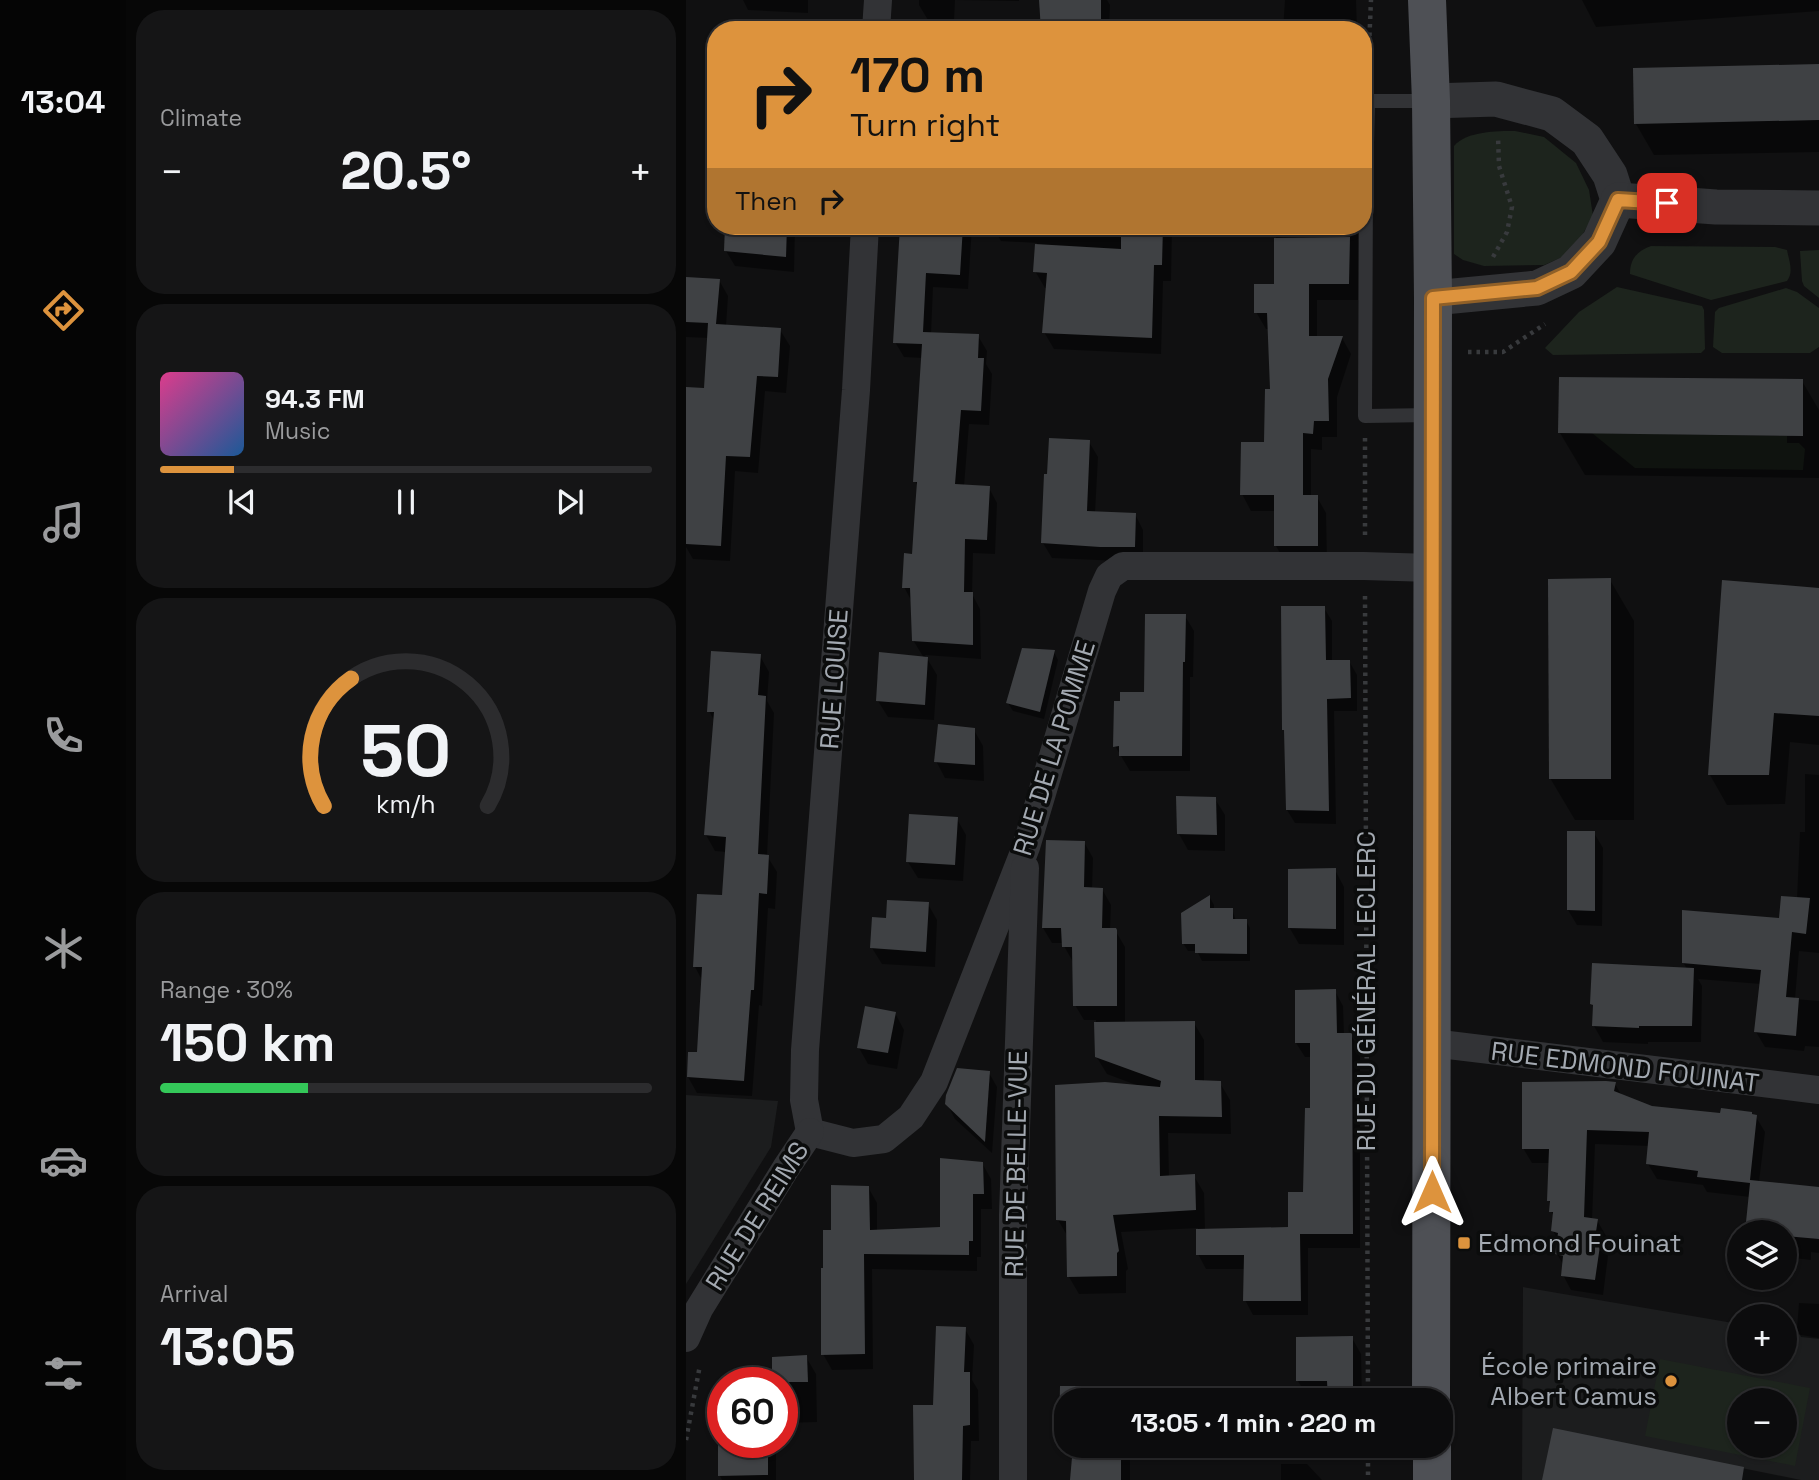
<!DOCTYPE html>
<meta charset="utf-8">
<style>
:root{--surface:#0c0c0d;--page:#151516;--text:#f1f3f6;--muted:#9a9b9d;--line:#2c2c2e;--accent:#dd933d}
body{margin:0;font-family:"Space Grotesk",sans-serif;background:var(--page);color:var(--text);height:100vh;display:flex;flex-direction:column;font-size:26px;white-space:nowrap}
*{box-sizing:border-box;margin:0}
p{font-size:23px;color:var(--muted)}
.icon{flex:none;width:38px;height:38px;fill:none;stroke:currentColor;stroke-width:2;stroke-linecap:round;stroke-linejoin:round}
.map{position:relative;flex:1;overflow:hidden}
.details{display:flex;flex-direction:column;gap:10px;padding:10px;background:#070707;width:560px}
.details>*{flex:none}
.banner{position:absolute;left:21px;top:21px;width:665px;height:214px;border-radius:28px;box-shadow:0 2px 5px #0004,0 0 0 2px var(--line);background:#dd933d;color:#111;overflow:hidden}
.controls{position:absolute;left:1041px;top:1220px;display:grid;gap:14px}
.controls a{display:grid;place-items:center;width:70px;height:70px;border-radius:50%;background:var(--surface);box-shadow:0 2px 5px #0004,0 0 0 2px var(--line);font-size:35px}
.speed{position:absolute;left:21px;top:1367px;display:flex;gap:14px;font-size:35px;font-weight:700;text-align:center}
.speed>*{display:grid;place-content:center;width:91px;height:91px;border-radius:50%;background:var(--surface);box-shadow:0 2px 5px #0004,0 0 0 2px var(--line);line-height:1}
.speed .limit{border:10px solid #d22;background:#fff;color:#111}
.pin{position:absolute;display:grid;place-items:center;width:60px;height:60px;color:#fff;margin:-30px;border-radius:14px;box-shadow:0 4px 10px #0006}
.me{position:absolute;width:77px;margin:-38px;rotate:0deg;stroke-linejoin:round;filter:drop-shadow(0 0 5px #0008)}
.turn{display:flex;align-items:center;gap:24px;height:147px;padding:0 28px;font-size:32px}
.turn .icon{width:91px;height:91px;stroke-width:2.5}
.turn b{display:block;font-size:49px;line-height:60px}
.then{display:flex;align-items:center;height:66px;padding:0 28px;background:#0003;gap:14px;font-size:26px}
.big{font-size:52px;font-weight:700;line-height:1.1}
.details .card{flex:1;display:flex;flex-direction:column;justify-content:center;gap:10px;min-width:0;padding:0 24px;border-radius:28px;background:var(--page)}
.details .dial{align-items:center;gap:0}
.dial svg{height:182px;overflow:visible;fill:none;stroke:var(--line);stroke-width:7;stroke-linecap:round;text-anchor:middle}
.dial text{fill:var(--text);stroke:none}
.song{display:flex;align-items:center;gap:21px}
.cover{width:84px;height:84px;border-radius:10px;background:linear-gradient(135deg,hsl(330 70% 55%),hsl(210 70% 35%))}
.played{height:7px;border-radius:4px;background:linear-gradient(90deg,var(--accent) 15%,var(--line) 15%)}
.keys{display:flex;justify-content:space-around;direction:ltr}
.heat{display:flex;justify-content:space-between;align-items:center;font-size:38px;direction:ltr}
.charge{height:10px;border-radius:5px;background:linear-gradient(90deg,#34c759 30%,var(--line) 0)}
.trip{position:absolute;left:368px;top:1388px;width:399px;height:70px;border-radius:28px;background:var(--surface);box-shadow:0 2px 5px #0004,0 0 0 2px var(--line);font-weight:700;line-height:70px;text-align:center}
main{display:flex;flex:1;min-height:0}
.tab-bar{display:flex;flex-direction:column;width:126px;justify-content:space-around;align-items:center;background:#050505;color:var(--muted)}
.tab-bar .icon{width:49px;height:49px}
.tab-bar .current{color:var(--accent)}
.tab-bar b{font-size:32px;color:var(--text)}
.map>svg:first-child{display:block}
.built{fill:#1c1d1e;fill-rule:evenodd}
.green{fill:#1d241d;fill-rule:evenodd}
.shadow{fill:#0007}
.building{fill:#3f4144}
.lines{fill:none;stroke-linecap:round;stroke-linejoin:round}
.path{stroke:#383a3d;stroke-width:4.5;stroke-dasharray:3.5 5;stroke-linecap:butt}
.service{stroke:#323336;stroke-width:14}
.minor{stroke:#323336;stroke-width:28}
.tertiary{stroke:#323336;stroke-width:35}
.primary{stroke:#4e5055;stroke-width:38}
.route-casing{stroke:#906028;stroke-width:18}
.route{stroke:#dd933d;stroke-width:12}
.poi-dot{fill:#dd933d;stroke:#0b0c0c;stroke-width:2.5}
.labels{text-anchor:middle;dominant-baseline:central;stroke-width:7;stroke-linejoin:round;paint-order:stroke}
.street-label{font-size:26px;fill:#a3a9b1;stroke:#0b0c0c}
.poi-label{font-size:26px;fill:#a3a9b1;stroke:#0b0c0c;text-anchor:start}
</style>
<main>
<nav class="tab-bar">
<b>13:04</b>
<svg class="icon current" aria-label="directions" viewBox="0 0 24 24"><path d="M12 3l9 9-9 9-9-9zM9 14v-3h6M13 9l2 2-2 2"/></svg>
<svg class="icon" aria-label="music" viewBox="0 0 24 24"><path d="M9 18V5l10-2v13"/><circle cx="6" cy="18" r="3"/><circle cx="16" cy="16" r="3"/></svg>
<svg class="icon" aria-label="phone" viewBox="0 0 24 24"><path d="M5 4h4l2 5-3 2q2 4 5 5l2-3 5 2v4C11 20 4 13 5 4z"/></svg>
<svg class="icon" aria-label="climate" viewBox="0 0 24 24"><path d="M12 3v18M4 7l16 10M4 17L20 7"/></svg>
<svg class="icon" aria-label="car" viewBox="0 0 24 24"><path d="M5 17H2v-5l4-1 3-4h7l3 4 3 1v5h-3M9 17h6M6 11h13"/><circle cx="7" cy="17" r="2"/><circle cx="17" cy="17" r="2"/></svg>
<svg class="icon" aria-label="filters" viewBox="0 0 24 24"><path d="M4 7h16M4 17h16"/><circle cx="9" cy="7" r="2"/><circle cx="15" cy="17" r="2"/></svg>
</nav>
<section class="details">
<div class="card"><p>Climate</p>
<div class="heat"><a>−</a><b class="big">20.5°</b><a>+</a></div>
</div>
<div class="card">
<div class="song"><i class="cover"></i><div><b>94.3 FM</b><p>Music</p></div></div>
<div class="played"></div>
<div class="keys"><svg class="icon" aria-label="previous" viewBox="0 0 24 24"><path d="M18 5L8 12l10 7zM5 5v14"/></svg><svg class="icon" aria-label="pause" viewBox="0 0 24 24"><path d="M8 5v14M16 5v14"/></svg><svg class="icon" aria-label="next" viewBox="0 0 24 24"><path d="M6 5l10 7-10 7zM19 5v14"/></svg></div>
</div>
<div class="card dial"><svg viewBox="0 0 100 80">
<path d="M14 69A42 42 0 1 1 86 69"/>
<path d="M14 69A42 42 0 0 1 26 13" stroke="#dd933d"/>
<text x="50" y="56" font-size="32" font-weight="700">50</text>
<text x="50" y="72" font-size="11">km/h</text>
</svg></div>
<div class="card"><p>Range · 30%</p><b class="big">150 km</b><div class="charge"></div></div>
<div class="card"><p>Arrival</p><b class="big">13:05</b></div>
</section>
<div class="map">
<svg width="1133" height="1480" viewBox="0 0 1133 1480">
<rect width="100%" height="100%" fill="#101011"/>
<!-- built -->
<g class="built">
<path d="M0,1095L92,1101L85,1147L0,1284Z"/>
<path d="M837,1287L1053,1324L1054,1362H1099V1332L1133,1338V1480H836ZM1054,1400H1099V1446H1054Z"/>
</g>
<!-- green -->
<g class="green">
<path d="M829,131L858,137L890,163L903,190L907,216L886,253L858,265L798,266L777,260L768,254V146C781,131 811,131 829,131Z"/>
<path d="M965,246L1089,247L1101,250C1103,261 1108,272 1101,281L1025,300L944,274C944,259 951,251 965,246Z"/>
<path d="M1133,250V298L1118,286L1116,281L1114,251Z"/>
<path d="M931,287L1016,306L1018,310L1019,349L1015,353L867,355L859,348L893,312Z"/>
<path d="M1100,288L1111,292L1133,308V347L1124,353H1036L1027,347L1029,312L1033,308Z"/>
<path d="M906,433L1101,436V443H1113L1119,449L1117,470L949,468Z"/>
<path d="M974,1359L1124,1388L1109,1466L959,1436ZM1099,1400V1446H1054V1400Z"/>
</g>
<!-- shadow -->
<g class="shadow">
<path d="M57,0H122V13L62,10Z"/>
<path d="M233,0H333V1L269,0L268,21L242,20L233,5Z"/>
<path d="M355,0H421L424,5L423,30H356Z"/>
<path d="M599,0H670L671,30H597Z"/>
<path d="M896,0H1133V11L910,27Z"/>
<path d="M92,26L136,29L137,30H92Z"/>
<path d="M1133,66V152L968,155L950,124Z"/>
<path d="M41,226H109L108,272L49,266L40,251Z"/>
<path d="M216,226H286L282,289L247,287L245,334L292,336L301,351L300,364L306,374L303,425L283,424L278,486L303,488L311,503L309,554L287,553L286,594L294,609L295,659L239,655L251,675L248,720L202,717L192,701L238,658L227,640L226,602L218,587L227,556L232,487L229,481L237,358L218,357L209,342Z"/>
<path d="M306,226H486L485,281H477L475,354L368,349L358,332L362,288H359L349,271L351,243L315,241Z"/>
<path d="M544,226H672V300H631V338H656L665,354L651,397V437H636V450L625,449V497H631L640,513L641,562H599L590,546V511H565L556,494L580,443L586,391L583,329H580L570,312L590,286V228H546Z"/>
<path d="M0,278L33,280L42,296L40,326L94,330L104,346L100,393L79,391L72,473L49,471L44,561L7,559L0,547V389L20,390L23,338L0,337Z"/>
<path d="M1116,381L1133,410V478L899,475L874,433Z"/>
<path d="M403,442L412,457L409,513L449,514L457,530V562L366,558L357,543Z"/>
<path d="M924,580L948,621V820H889L864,778Z"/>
<path d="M1133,589V745L1104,742L1099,804L1041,805L1024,775Z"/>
<path d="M638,608L646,621V662L663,661L671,675V711H648L650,824L609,823L601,810Z"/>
<path d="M499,616L508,631L507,677H504V771H444L429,746L436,702L460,693Z"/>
<path d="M368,652L372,660L358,719L327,711L322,703Z"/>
<path d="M74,656L83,672L81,701L88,713L81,856L91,872L89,909L82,908L76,1006L73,1005L66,1096L11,1093L2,1077L12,1054L17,982L9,967L38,897L41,852L29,851L20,835L29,722L23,711Z"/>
<path d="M288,730L297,746L298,781L259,778L250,761Z"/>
<path d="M1119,774L1133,775V953L1113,951L1109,999L1133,1001V1047L1119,1046L1118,1051L1079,1047L1070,1032L1075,984L1012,979L1016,986L1015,1042H962V1044L917,1042L908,1026L909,1009L906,1004L1001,969L997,962L1094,919L1111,899L1114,832H1119Z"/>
<path d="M529,799L539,815V851L502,850L493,834Z"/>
<path d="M271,819L280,835L277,881L232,878L222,862Z"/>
<path d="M908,833L917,848L916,926L891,925L882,910Z"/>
<path d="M398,842L407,858L406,889H416L425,905L424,930H429L439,947V1023H508L518,1040V1082L534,1083L544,1100L545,1134L482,1133L483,1177L508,1176L518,1193L519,1230L604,1229L619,1194L626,1110V1057H619L610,1043L649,991L657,1006L658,1035H665L674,1050V1248H622V1315H567L559,1300V1269H520L512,1254V1228L435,1232L442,1269L440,1271V1293L393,1294L383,1277L382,1237L372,1220L453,1086L421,1074L410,1056V1020H398L389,1005L387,962L378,946V943H366L357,928Z"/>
<path d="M649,870L658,887V945L613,944L603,927Z"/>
<path d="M524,898L528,905V910L546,909L550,921H560L564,928V961H516L511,951H502L497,943Z"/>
<path d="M242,904L251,920L249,967L196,964L186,948L201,920Z"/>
<path d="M209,1013L218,1030L211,1069L182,1064L173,1048Z"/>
<path d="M303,1073L311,1087L306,1153L269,1119L261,1104Z"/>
<path d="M929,1084L936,1096L965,1108L1070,1117L1079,1132L1073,1182L1133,1189V1253L1125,1252V1260L1099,1257V1232H1060L1064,1197L1021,1192L1017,1185L971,1179L962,1164L964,1146L909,1144L906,1220H911L920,1236L918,1248L922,1256L917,1295L885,1290L877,1275L878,1266L871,1254L873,1241L867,1231L868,1217L865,1211V1205L863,1201L864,1163H846L837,1148Z"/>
<path d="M296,1163L305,1179L306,1209H295V1257H291V1271L186,1269L187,1369L146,1370L137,1354L138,1269L147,1232L182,1187L191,1203V1231L256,1229Z"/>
<path d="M1113,1303L1133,1304V1339L1115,1337L1111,1329Z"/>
<path d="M279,1329L288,1345L286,1380L292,1390L293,1441H285L284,1480H229L249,1407Z"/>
<path d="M666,1338L675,1354L676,1400H643V1397H621L612,1381Z"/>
<path d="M120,1357L130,1374L131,1422L98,1423L96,1382H88V1358Z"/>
<path d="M406,1387L414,1400H380V1438L375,1430L376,1388Z"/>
<path d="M34,1429H37V1442H88L90,1446V1480H36L34,1476Z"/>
<path d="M868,1430L1115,1480H858Z"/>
<path d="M384,1446H444V1480H386L389,1447Z"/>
<path d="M647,1446H676V1457H653Z"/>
<path d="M595,1464H621L636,1480H595Z"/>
</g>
<!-- building -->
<g class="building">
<path d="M353,0H415V30H355Z"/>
<path d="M1133,64V120L948,124L947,68Z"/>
<path d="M39,226H101L100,257L38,251Z"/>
<path d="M214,226H277L274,275L240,273L237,332L293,334L292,358H298L295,411L275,410L269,484L304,486L301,540L279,539L278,592H287V645L226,641L224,588H216L218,553L226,554L229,509L231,482H227L236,344L207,343Z"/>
<path d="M435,226H477L476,265H468L466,338L356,333L361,273L347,272L349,244L435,249Z"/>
<path d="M664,237L663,284H623V336H657L642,379L643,421H628L627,434L617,433V495H632V546H588V495H554L555,442H578L579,389H584L581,313H568V284H588V238Z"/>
<path d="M0,277L34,279L30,324L95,328L92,377L71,376L64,457L40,456L35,546L0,544V387L18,388L22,323L0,322Z"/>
<path d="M873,377L1117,379V436L872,433Z"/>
<path d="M363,438L404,440L401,511L450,513L449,547H414L355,543L358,474H361Z"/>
<path d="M925,578V779H863L862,579Z"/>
<path d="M1036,580L1133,588V716L1088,713L1083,775H1022Z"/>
<path d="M595,606H639L640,660H664L665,698L641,699L643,811L600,810L598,730H596Z"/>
<path d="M459,614H500L499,662H497L496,756H433V746L427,747L428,701H434V692H458Z"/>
<path d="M336,648L369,650L354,712L320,703Z"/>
<path d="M25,651L75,654L72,695L80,696L72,854L83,855L81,894L73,893L68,990H65L58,1081L1,1077L2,1052H11L16,967H7L11,894L36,895L40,837L18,835L28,712H21Z"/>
<path d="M193,652L242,657L239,705L190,701Z"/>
<path d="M252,724L289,728V765L248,762Z"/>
<path d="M490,796L530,797L531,835L491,834Z"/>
<path d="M223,814L272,817L269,865L220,862Z"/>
<path d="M881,831H909V911L881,910Z"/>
<path d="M360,840L399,841L398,887L417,888L416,928H430L431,930V1006H387L386,947H376L375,928H356Z"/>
<path d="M650,868V929L602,928V869Z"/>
<path d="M524,895V908H547V919H561V954L509,953V944H496L495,913Z"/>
<path d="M1095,896L1124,898L1120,934L1106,932L1100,997L1113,998L1110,1036L1068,1032L1075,970L996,963V910L1093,918Z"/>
<path d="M201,900L243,902L240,952L184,948L186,917L200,918Z"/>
<path d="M906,963L1008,968L1006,1026H953V1028L906,1026L907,1005L904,1004Z"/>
<path d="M650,989L651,1033H666L667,1234H614L615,1301H557L558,1255H510V1229L602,1227V1192H617L619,1108H624V1043H609V990Z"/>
<path d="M179,1006L210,1012L202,1053L171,1048Z"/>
<path d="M509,1021V1080L535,1081L536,1117L473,1116L474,1176L509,1174L510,1210L427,1215L433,1251L431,1253V1276L381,1277L380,1221L370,1220L369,1085L419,1082L474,1087L475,1081L409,1057L408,1022Z"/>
<path d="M271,1068L304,1071L299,1142L259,1104L260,1095Z"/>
<path d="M920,1081L930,1082L928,1091L966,1106L1034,1113L1035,1108L1066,1112V1114L1071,1115L1064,1180L1133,1187V1239L1099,1236V1232H1059L1064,1183L1011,1177L1012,1171L960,1164L963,1132L901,1130L898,1217L912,1219L909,1238L915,1239L909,1280L875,1276L877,1256L869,1254L872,1233L865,1231L867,1212H863L864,1201H861L863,1149H836V1082Z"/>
<path d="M254,1158L297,1162L298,1194H287V1241H283V1255L178,1254L179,1354L135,1355V1268H137V1230H145V1185L183,1186L184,1230L254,1227Z"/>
<path d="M250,1326L280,1327L278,1372H284V1425L277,1426L276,1480H228L227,1405H247Z"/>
<path d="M667,1336V1400H642L641,1381H610V1337Z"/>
<path d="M121,1355L122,1382H86V1357Z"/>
<path d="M374,1386H407V1400H380V1431H373Z"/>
<path d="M867,1428L1058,1467L1056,1480H856Z"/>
<path d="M32,1442H82V1475L32,1476Z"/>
<path d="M387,1446H435V1480H384Z"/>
</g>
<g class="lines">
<!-- path -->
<g class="path">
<path d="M677,47H683L685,0"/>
<path d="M807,257L821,232L826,207L813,166L812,136"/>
<path d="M782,352H817L859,324"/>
<path d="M679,535V438"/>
<path d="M679,596L682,1400"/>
<path d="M0,1440L14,1365"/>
<path d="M682,1446V1480"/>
</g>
<!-- service -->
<path class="service" d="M744,101H682L680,185L679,416L747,415"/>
<!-- minor -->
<g class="minor">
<path d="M190,30L192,0"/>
<path d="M746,1043L1133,1090"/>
<path d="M124,1132L167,1143L198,1139L225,1117L248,1082L340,847L416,591L423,576L437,566H678L746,568"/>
<path d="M124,1132L118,1100L119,1050L170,390L179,226"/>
<path d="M0,1338L13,1309L100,1168L124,1132"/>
<path d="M327,1480V1215L339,868"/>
</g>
<!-- tertiary -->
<g class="tertiary">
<path d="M745,101L810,99L866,114L901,140L924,175L932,200L913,242L885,272L851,288L747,298"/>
<path d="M932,200L1030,207L1133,208"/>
</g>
<!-- primary -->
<g class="primary">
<path d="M741,0L745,101L747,298L745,1400"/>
<path d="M746,1446V1480"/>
</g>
</g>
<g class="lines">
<!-- route casing -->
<g class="route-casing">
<path id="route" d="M746,1192L747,298L851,288L885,272L913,242L932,200L981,203"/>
</g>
<!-- route -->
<use href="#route" class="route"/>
</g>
<!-- markers -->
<g class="poi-dot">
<rect x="771" y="1236" width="14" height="14" rx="3.5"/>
<circle cx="985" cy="1381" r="7"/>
</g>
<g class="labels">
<!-- street labels -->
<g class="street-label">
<text transform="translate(148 679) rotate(-86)">RUE LOUISE</text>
<text transform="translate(368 748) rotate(-73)">RUE DE LA POMME</text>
<text transform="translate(680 991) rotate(-90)">RUE DU GÉNÉRAL LECLERC</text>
<text transform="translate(939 1067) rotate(7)">RUE EDMOND FOUINAT</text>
<text transform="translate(330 1164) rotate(-89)">RUE DE BELLE-VUE</text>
<text transform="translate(71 1216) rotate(-58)">RUE DE REIMS</text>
</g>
<!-- poi labels -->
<g class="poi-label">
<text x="792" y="1243">Edmond Fouinat</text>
<text x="971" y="1366" text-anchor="end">École primaire<tspan x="971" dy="30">Albert Camus</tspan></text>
</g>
</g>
</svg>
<div class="controls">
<a><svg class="icon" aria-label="layers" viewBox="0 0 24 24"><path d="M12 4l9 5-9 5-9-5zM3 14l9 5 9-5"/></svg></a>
<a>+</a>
<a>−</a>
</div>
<div class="speed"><div class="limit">60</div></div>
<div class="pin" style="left:981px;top:203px;background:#d93025"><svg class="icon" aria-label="arrive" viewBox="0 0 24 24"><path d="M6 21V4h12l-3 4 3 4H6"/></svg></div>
<svg class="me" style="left:746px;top:1192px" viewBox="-20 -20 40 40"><path d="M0-17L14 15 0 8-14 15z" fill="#dd933d" stroke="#fff" stroke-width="4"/></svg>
<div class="trip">13:05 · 1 min · 220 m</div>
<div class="banner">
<div class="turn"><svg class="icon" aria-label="right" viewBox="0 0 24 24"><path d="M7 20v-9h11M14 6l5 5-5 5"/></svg><div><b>170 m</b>Turn right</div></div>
<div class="then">Then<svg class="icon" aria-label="right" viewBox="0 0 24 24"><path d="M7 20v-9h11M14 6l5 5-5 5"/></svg></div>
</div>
</div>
</main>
